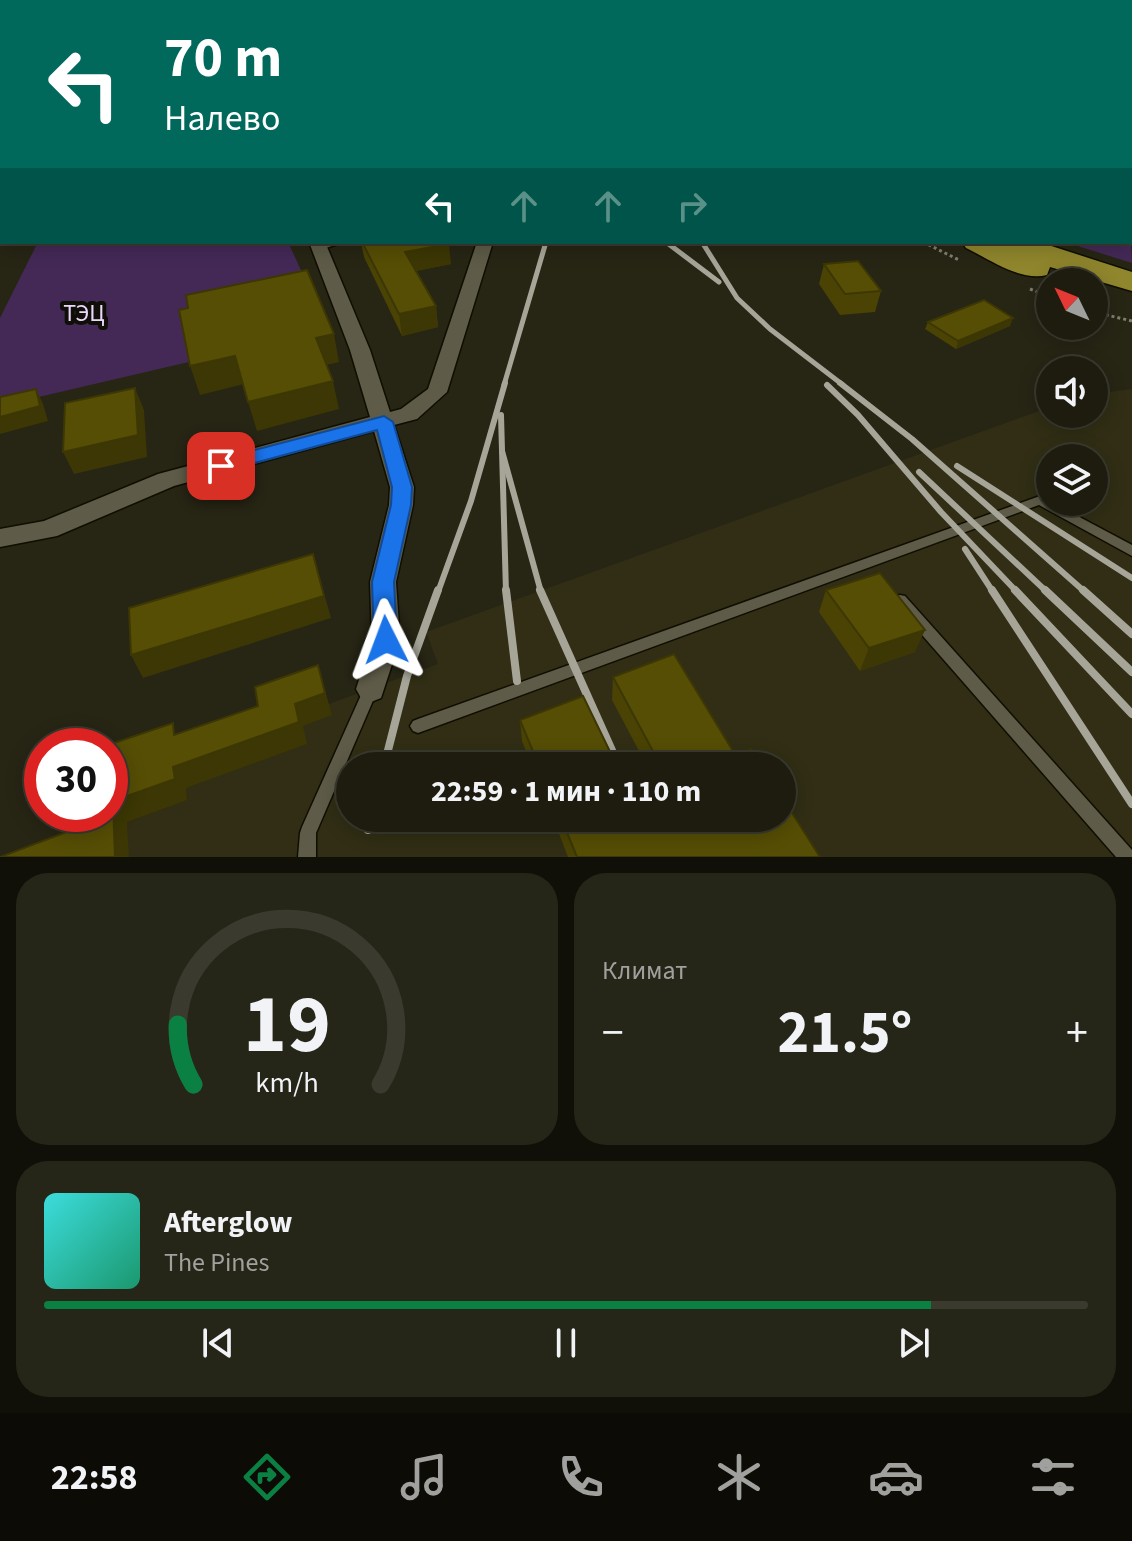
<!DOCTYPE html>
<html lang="ru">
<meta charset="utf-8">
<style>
:root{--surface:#1d1c0f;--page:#252518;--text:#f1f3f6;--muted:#a0a19e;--line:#3b3a2f;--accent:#0b8043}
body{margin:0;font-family:"Source Sans 3",sans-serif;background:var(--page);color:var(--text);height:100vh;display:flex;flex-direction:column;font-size:30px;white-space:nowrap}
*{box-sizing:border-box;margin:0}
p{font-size:26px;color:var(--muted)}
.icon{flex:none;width:44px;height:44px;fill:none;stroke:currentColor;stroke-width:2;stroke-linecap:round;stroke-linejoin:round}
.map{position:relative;height:857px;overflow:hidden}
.drawer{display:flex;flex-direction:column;gap:16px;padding:16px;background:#100f08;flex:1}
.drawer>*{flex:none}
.top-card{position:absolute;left:0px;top:0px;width:1132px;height:244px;box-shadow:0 4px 20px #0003,0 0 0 2px var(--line);background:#00695c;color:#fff;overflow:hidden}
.needle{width:52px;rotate:313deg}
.buttons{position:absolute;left:1036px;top:268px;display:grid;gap:16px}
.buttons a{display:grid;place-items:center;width:72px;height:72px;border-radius:50%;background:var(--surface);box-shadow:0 4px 20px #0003,0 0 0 2px var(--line);font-size:40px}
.speed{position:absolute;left:24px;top:728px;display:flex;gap:16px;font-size:40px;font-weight:700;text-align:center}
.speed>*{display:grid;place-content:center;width:104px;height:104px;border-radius:50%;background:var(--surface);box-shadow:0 4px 20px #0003,0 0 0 2px var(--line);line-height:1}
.speed .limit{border:12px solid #d22;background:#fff;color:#111}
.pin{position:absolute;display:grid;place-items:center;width:68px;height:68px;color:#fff;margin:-34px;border-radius:16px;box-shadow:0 4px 12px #0006}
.me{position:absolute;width:88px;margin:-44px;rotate:357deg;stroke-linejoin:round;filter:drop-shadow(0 0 6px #0008)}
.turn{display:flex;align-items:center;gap:28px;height:168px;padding:0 32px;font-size:36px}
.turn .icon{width:104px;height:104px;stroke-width:2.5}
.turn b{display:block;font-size:56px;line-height:68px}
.lanes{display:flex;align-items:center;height:76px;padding:0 32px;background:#0003;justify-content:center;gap:40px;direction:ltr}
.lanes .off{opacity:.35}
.big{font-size:60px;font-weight:700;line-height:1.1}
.drawer .tile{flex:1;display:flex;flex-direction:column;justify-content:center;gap:12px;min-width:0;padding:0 28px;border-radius:32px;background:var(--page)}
.drawer .dial{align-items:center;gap:0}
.dial svg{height:208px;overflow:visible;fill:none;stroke:var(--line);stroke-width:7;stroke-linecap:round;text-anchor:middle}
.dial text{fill:var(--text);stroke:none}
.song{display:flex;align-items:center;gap:24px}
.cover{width:96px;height:96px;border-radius:12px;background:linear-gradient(135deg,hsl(180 70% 55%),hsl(160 70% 35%))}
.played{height:8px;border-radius:4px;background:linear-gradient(90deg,var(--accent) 85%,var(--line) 85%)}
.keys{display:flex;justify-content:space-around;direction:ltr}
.heat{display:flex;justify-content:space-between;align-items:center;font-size:44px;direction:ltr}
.drawer .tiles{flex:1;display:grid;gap:16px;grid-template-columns:1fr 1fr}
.tile:last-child{grid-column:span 2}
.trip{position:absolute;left:336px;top:752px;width:460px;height:80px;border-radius:40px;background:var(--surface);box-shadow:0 4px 20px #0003,0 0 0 2px var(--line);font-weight:700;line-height:80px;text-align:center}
.dock{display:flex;height:128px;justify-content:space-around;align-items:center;background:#0c0b06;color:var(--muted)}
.dock .icon{width:56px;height:56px}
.dock .on{color:var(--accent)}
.dock b{font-size:36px;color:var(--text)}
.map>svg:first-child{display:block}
.built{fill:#312e15;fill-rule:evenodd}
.green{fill:#442957}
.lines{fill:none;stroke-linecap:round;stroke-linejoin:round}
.service-casing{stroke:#100e01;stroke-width:3}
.minor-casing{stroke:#100e01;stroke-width:3}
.primary-casing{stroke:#100e01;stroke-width:3}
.trunk-casing{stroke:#100e01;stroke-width:3}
.path-far1{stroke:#817f71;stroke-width:2;stroke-dasharray:2 2;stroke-linecap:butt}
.path{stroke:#817f71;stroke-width:3;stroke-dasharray:3 3;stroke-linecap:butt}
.service{fill:#5e5b48;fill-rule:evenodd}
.minor{fill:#5e5b48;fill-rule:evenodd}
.primary{fill:#837b34;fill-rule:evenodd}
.trunk{fill:#90862d;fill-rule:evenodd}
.rail-far2{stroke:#a6a598;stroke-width:5}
.rail-far1{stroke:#a6a598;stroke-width:6}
.rail{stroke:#a6a598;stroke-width:8}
.wall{fill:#4a4304}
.shaded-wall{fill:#3c3704}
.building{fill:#564e05;stroke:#3c3704;stroke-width:2}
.route{fill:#1a73e8;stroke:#114b97;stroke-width:2}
.labels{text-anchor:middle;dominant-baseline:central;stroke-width:8;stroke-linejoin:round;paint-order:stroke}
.park-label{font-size:24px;fill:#ebd7fc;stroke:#0f0e07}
</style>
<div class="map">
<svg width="1132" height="857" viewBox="0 0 1132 857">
<rect width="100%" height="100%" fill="#272514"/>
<!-- built -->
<path class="built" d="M1132,389V857H71L110,814L329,704L438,664L426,632L1050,407V414H1094V394ZM1050,458H1094V502H1050ZM350,766H782V818H350Z"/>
<!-- green -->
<g class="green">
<path d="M1130,218L1132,263L1065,242H1130Z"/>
<path d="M38,242H288L313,296L193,361L0,406V318Z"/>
</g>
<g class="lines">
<!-- service casing -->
<g class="service-casing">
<g id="service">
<path d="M92,0H97L96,2H91Z"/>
<path d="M246,0H252L250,2H244Z"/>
<rect x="0" y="5" width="2" height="4"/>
<rect x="1130" y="143" width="2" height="5"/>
<path d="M330,242H345L319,250L315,247Z"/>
<path d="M1040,496L1132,545V556L1039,505L418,733L413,731L410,726L413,721L418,719Z"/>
<path d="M900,595L905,596L1132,850V857H1116L895,604L893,600L895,596Z"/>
<path d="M371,683L376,684L378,689L316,833V857H298L300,833L302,827L366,684Z"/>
</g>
</g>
<!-- minor casing -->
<g class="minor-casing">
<g id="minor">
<path d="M797,0H808L796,2Z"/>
<path d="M309,242H325L370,350L390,412L401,409L428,389L477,242H493L447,392L417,419L394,425L414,487L413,505L396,582L400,640L381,698L371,702L361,698L356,689L372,640L370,582L389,505L390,487L374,431L174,486L57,536L0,547V529L44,521L158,474L370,417L350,350Z"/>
</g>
</g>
<!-- primary casing -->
<g class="primary-casing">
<path id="primary" d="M527,0H546L547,2H528Z"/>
</g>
<!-- trunk casing -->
<g class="trunk-casing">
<g id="trunk">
<path d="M553,0H571L573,2H554Z"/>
<rect x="0" y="72" width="2" height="12"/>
<path d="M962,242H1039L1132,272V291L1050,267L1047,275C1021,282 989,259 966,248Z"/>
</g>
</g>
<!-- path-far1 -->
<g class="path-far1">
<path d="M266,2L271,0"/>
<path d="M421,2L435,0"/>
<path d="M464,2L477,0"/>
</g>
<!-- path -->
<g class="path">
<path d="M923,242L959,260"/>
<path d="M1030,289L1050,297"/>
<path d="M1094,312L1132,321"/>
</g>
<!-- service -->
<use href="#service" class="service"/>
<!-- minor -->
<use href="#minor" class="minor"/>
<!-- primary -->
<use href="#primary" class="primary"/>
<!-- trunk -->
<use href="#trunk" class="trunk"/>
<!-- rail-far2 -->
<g class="rail-far2">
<path d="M666,242L719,282"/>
<path d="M702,242L737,298L770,329L843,385"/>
<path d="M504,385L546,242"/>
</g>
<!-- rail-far1 -->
<g class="rail-far1">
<path d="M840,383L912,439L1085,592"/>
<path d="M827,385L858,415L941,512L1017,592"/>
<path d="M501,415L506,592"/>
<path d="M502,451L541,592"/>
<path d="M957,466L1132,578"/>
<path d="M919,472L1047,592"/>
<path d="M965,549L993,592"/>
<path d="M438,592L471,501L505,383"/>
</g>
<!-- rail -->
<g class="rail">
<path d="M506,590L517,681"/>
<path d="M540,590L619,766"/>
<path d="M992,590L1132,804"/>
<path d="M1015,590L1132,714"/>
<path d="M1045,590L1132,672"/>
<path d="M1083,590L1132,634"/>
<path d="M384,766L407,676L438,590"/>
<path d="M368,830L371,818"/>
</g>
</g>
<!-- wall -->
<g class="wall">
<path d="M629,0H765L763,2H629Z"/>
<path d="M1121,0H1132V12L1130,11V2Z"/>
<path d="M2,111V182H0V112Z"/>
<path d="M361,242L451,264L415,271L436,306L438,327L402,336L364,257Z"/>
<path d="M824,264L881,291L875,312L840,315L819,284Z"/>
<path d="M928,322L1010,326L956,349L925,329Z"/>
<path d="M826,590L915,652L860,671L819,612Z"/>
<path d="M613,677L736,756L762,766H647L612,700Z"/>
<path d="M520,720L617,766H532L522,741Z"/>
<path d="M553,818H782L820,857H568Z"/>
</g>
<!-- shaded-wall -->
<g class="shaded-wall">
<path d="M744,0H765L763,2H742Z"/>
<path d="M1132,106V120L1130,121V107Z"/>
<path d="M449,244L451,264L407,273L405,252Z"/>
<path d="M436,306L438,327L402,336L399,314Z"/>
<path d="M1013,318L1010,326L956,349L958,341Z"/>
<path d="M334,334L339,362L323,366L316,338Z"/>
<path d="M235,356L244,384L200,395L190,366Z"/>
<path d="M333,381L339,409L257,431L248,402Z"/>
<path d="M135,388L144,410L147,457L74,474L63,452Z"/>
<path d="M36,389L43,404L48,421L0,434V417Z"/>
<path d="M313,554L331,618L143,678L131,655Z"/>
<path d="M925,630L915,652L860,671L869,648Z"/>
<path d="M318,665L332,715L303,726L307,744L186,788L187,800L127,822L129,857H115L113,801L173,767L295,704Z"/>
</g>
<!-- building -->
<g class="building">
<path d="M646,0H744L742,2H650Z"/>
<path d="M828,0H1022L1029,2H827Z"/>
<path d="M1132,48V106L1130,107V49Z"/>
<path d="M2,111V165H0V112Z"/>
<path d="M362,242H448L449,244L405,252L436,306L399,314Z"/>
<path d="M858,261L881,291L845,294L824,264Z"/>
<path d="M307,270L334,334L316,338L333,381L248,402L235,356L190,366L179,310L188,308L186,295Z"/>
<path d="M984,300L1013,318L958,341L928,322Z"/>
<path d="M135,388L138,435L63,452L65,403Z"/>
<path d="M36,389L40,406L0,417V397Z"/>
<path d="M313,554L324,596L131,655L129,608Z"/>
<path d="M880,573L925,630L869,648L826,590Z"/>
<path d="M674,654L736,756L751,749L762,766H661L613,677Z"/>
<path d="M318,665L325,693L295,704L299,722L173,767L175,779L113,801L115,857H0L80,827L71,814H110V746H105L173,723L174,735L258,706L255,687Z"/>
<path d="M583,696L617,766H539L520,720Z"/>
<path d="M68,730L79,746H45Z"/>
<path d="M42,748V771L31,755Z"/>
<path d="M782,797L820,857H577L561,818H782Z"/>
</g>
<!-- route -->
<path class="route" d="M384,416L393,422L412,487L411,505L394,582L397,640L394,647L386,650L378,647L374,640L372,582L391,505L392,487L377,430L221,472L211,466L221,459Z"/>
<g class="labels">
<!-- park labels -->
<g class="park-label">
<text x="84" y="313">ТЭЦ</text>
</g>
</g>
</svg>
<div class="buttons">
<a><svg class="needle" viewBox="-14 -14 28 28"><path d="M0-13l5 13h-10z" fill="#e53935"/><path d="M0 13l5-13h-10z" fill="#a0a19e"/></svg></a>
<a><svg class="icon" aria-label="sound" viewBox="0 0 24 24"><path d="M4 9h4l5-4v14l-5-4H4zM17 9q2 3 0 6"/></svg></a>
<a><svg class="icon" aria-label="layers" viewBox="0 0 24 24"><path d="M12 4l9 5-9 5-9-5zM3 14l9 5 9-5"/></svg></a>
</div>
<div class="speed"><div class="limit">30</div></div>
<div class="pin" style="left:221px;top:466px;background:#d93025"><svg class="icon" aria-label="arrive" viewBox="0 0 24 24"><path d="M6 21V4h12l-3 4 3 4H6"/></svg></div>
<svg class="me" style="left:386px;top:640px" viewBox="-20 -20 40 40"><path d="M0-17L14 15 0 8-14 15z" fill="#1a73e8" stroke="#fff" stroke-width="4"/></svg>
<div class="trip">22:59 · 1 мин · 110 m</div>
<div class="top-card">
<div class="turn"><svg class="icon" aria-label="left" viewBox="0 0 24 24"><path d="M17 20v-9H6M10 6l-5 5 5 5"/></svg><div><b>70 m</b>Налево</div></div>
<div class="lanes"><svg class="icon" aria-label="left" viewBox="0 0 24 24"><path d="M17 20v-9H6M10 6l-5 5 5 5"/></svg><svg class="icon off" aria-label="ahead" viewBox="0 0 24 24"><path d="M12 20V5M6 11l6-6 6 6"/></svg><svg class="icon off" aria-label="ahead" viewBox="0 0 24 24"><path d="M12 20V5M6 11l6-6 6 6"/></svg><svg class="icon off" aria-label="right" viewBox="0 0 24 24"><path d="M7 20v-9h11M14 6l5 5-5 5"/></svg></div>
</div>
</div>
<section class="drawer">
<div class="tiles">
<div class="tile dial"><svg viewBox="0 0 100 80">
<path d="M14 69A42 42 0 1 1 86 69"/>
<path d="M14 69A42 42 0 0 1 8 46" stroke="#0b8043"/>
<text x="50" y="56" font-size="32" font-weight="700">19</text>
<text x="50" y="72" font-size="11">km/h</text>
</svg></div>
<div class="tile"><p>Климат</p>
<div class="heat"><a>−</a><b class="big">21.5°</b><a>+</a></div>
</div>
<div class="tile">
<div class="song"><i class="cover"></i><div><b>Afterglow</b><p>The Pines</p></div></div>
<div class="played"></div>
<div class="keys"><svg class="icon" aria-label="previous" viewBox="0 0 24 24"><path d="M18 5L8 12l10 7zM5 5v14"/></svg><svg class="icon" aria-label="pause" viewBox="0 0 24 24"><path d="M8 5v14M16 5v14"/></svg><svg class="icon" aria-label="next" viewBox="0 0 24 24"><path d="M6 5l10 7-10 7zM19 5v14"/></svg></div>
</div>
</div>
</section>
<nav class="dock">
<b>22:58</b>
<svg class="icon on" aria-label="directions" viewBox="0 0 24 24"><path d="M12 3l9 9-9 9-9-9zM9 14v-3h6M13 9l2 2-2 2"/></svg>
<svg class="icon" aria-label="music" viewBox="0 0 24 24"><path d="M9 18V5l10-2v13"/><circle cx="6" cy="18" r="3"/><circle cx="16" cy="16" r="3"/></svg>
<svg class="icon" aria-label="phone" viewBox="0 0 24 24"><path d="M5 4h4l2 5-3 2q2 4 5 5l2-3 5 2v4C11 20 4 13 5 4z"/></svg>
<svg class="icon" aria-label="climate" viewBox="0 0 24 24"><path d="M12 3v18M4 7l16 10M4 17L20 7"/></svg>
<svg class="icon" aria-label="car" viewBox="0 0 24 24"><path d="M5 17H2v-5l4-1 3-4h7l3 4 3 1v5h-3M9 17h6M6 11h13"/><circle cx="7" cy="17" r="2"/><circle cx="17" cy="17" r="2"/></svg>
<svg class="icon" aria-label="filters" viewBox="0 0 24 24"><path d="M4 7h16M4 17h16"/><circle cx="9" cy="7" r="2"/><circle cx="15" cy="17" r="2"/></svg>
</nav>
